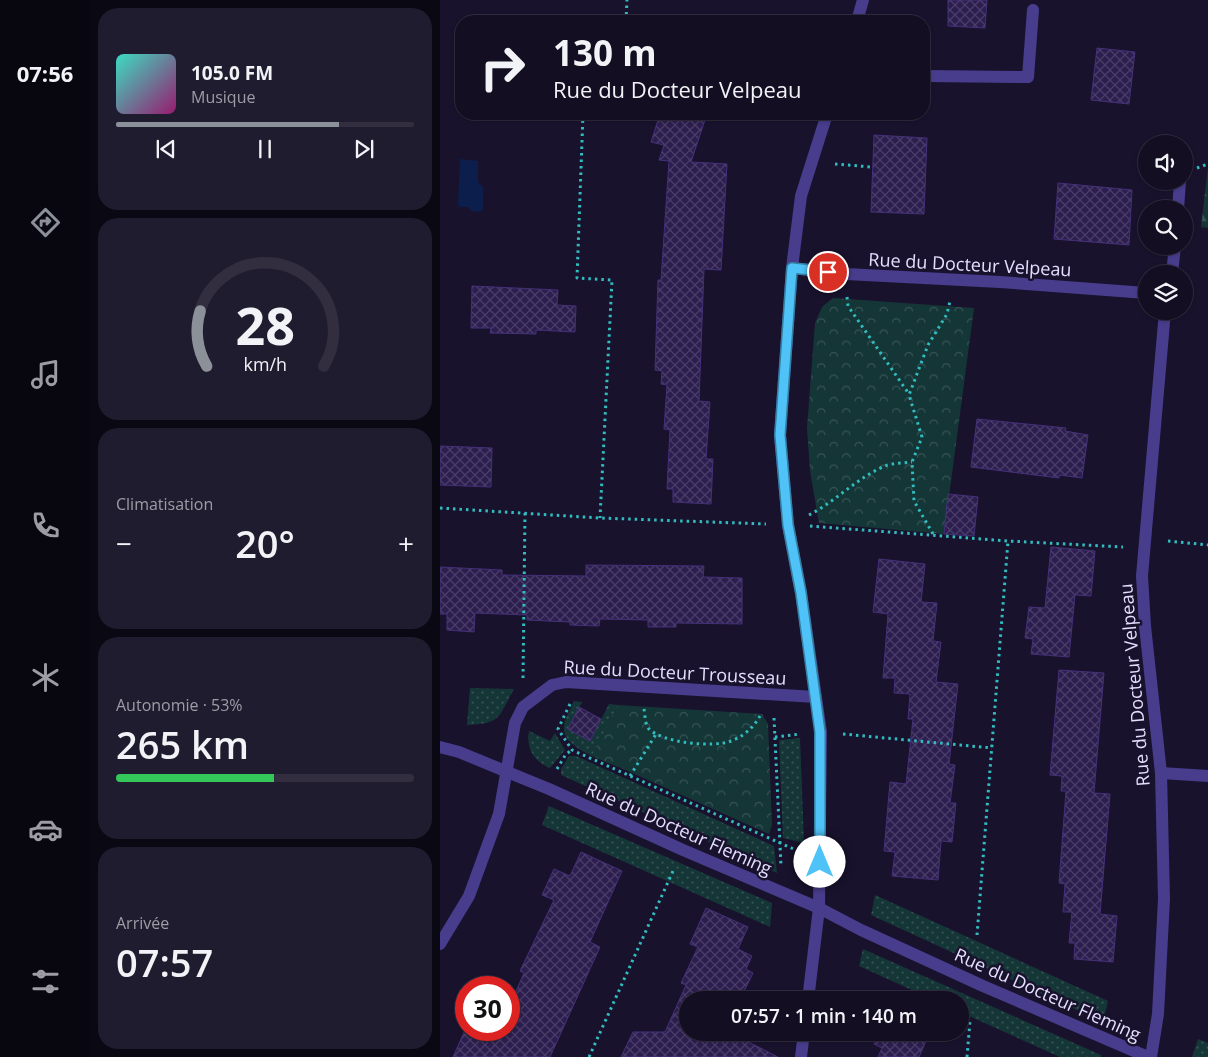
<!DOCTYPE html>
<html lang="fr">
<meta charset="utf-8">
<style>
:root{--surface:#130e22;--page:#201c2f;--text:#f1f3f6;--muted:#9d9ca5;--line:#322e40;--accent:#8c9099}
body{margin:0;font-family:"Open Sans",sans-serif;background:var(--page);color:var(--text);height:100vh;display:flex;flex-direction:column;font-size:19px;white-space:nowrap}
*{box-sizing:border-box;margin:0}
p{font-size:16px;color:var(--muted)}
.icon{flex:none;width:28px;height:28px;fill:none;stroke:currentColor;stroke-width:2;stroke-linecap:round;stroke-linejoin:round}
.map{position:relative;flex:1;overflow:hidden}
.drawer{display:flex;flex-direction:column;gap:8px;padding:8px;background:#0a0813;width:350px}
.drawer>*{flex:none}
.banner{position:absolute;left:15px;top:15px;width:475px;height:105px;border-radius:20px;box-shadow:0 1px 4px #0004,0 0 0 1px var(--line);background:#130e22;color:var(--text);overflow:hidden}
.buttons{position:absolute;left:698px;top:135px;display:grid;gap:10px}
.buttons a{display:grid;place-items:center;width:55px;height:55px;border-radius:50%;background:var(--surface);box-shadow:0 1px 4px #0004,0 0 0 1px var(--line);font-size:25px}
.speed{position:absolute;left:15px;top:976px;display:flex;gap:10px;font-size:25px;font-weight:700;text-align:center}
.speed>*{display:grid;place-content:center;width:65px;height:65px;border-radius:50%;background:var(--surface);box-shadow:0 1px 4px #0004,0 0 0 1px var(--line);line-height:1}
.speed .limit{border:8px solid #d22;background:#fff;color:#111}
.pin{position:absolute;display:grid;place-items:center;width:42px;height:42px;color:#fff;margin:-21px;border:2px solid #fff;border-radius:50%;box-shadow:0 1px 5px #0007}
.me{position:absolute;width:55px;margin:-28px;rotate:0deg;stroke-linejoin:round;filter:drop-shadow(0 0 4px #0008)}
.turn{display:flex;align-items:center;gap:18px;height:105px;padding:0 15px;font-size:22px}
.turn .icon{width:65px;height:65px;stroke-width:2.5}
.turn b{display:block;font-size:35px;line-height:42px}
.big{font-size:38px;font-weight:600;line-height:1.1}
.drawer .card{flex:1;display:flex;flex-direction:column;justify-content:center;gap:8px;min-width:0;padding:0 18px;border-radius:20px;background:var(--page)}
.drawer .dial{align-items:center;gap:0}
.dial svg{height:130px;overflow:visible;fill:none;stroke:var(--line);stroke-width:7;stroke-linecap:round;text-anchor:middle}
.dial text{fill:var(--text);stroke:none}
.song{display:flex;align-items:center;gap:15px}
.cover{width:60px;height:60px;border-radius:8px;background:linear-gradient(135deg,hsl(170 70% 55%),hsl(320 70% 35%))}
.played{height:5px;border-radius:2px;background:linear-gradient(90deg,var(--accent) 75%,var(--line) 75%)}
.keys{display:flex;justify-content:space-around;direction:ltr}
.heat{display:flex;justify-content:space-between;align-items:center;font-size:28px;direction:ltr}
.charge{height:8px;border-radius:4px;background:linear-gradient(90deg,#34c759 53%,var(--line) 0)}
.trip{position:absolute;left:239px;top:991px;width:290px;height:50px;border-radius:25px;background:var(--surface);box-shadow:0 1px 4px #0004,0 0 0 1px var(--line);font-weight:600;line-height:50px;text-align:center}
main{display:flex;flex:1;min-height:0}
.menu{display:flex;flex-direction:column;width:90px;justify-content:space-around;align-items:center;background:#08060e;color:var(--muted)}
.menu .icon{width:35px;height:35px}
.menu .active{color:var(--accent)}
.menu b{font-size:22px;color:var(--text)}
.map>svg:first-child{display:block}
.grass{fill:url(#grass-dots)}
.forest{fill:url(#forest-firs)}
.park{fill:url(#park-crowns)}
.water{fill:#0b1e4c}
.building{fill:url(#building-cross-hatch);stroke:#45307a}
.lines{fill:none;stroke-linecap:round;stroke-linejoin:round}
.path{stroke:#31bdc0;stroke-width:3;stroke-dasharray:2.5 4;stroke-linecap:butt}
.minor{stroke:#473d8c;stroke-width:12}
.route-casing{stroke:#337fa1;stroke-width:12}
.route{stroke:#4fc3f7;stroke-width:9}
.labels{text-anchor:middle;dominant-baseline:central;stroke-width:5;stroke-linejoin:round;paint-order:stroke}
.street-label{font-size:18px;fill:#e4deff;stroke:#19122d}
</style>
<main>
<nav class="menu">
<b>07:56</b>
<svg class="icon active" aria-label="directions" viewBox="0 0 24 24"><path d="M12 3l9 9-9 9-9-9zM9 14v-3h6M13 9l2 2-2 2"/></svg>
<svg class="icon" aria-label="music" viewBox="0 0 24 24"><path d="M9 18V5l10-2v13"/><circle cx="6" cy="18" r="3"/><circle cx="16" cy="16" r="3"/></svg>
<svg class="icon" aria-label="phone" viewBox="0 0 24 24"><path d="M5 4h4l2 5-3 2q2 4 5 5l2-3 5 2v4C11 20 4 13 5 4z"/></svg>
<svg class="icon" aria-label="climate" viewBox="0 0 24 24"><path d="M12 3v18M4 7l16 10M4 17L20 7"/></svg>
<svg class="icon" aria-label="car" viewBox="0 0 24 24"><path d="M5 17H2v-5l4-1 3-4h7l3 4 3 1v5h-3M9 17h6M6 11h13"/><circle cx="7" cy="17" r="2"/><circle cx="17" cy="17" r="2"/></svg>
<svg class="icon" aria-label="filters" viewBox="0 0 24 24"><path d="M4 7h16M4 17h16"/><circle cx="9" cy="7" r="2"/><circle cx="15" cy="17" r="2"/></svg>
</nav>
<section class="drawer">
<div class="card">
<div class="song"><i class="cover"></i><div><b>105.0 FM</b><p>Musique</p></div></div>
<div class="played"></div>
<div class="keys"><svg class="icon" aria-label="previous" viewBox="0 0 24 24"><path d="M18 5L8 12l10 7zM5 5v14"/></svg><svg class="icon" aria-label="pause" viewBox="0 0 24 24"><path d="M8 5v14M16 5v14"/></svg><svg class="icon" aria-label="next" viewBox="0 0 24 24"><path d="M6 5l10 7-10 7zM19 5v14"/></svg></div>
</div>
<div class="card dial"><svg viewBox="0 0 100 80">
<path d="M14 69A42 42 0 1 1 86 69"/>
<path d="M14 69A42 42 0 0 1 10 35" stroke="#8c9099"/>
<text x="50" y="56" font-size="32" font-weight="700">28</text>
<text x="50" y="72" font-size="11">km/h</text>
</svg></div>
<div class="card"><p>Climatisation</p>
<div class="heat"><a>−</a><b class="big">20°</b><a>+</a></div>
</div>
<div class="card"><p>Autonomie · 53%</p><b class="big">265 km</b><div class="charge"></div></div>
<div class="card"><p>Arrivée</p><b class="big">07:57</b></div>
</section>
<div class="map">
<svg width="768" height="1057" viewBox="0 0 768 1057">
<defs>
<pattern id="grass-dots" width="8" height="8" patternUnits="userSpaceOnUse" patternTransform="scale(1.25)"><rect width="8" height="8" fill="#153637"/><path d="M2 2h.1M6 6h.1" fill="none" stroke="#375355" stroke-width="1.8" stroke-linecap="round"/></pattern>
<pattern id="forest-firs" width="22" height="20" patternUnits="userSpaceOnUse" patternTransform="scale(1.25)"><rect width="22" height="20" fill="#153637"/><path d="M5 1l3.5 6h-7zM16 11l3.5 6h-7z" fill="#375355"/></pattern>
<pattern id="park-crowns" width="20" height="18" patternUnits="userSpaceOnUse" patternTransform="scale(1.25)"><rect width="20" height="18" fill="#153637"/><path d="M2 6a3 3 0 1 1 6 0M12 15a3 3 0 1 1 6 0" fill="none" stroke="#375355"/></pattern>
<pattern id="building-cross-hatch" width="8" height="8" patternUnits="userSpaceOnUse" patternTransform="scale(1.25)"><rect width="8" height="8" fill="#2c1e4e"/><path d="M0 0l8 8M0 8l8-8" fill="none" stroke="#4a3e69"/></pattern>
</defs>
<rect width="100%" height="100%" fill="#19122d"/>
<!-- grass -->
<g class="grass">
<path d="M30,688L74,689C58,717 62,724 27,725Z"/>
<path d="M134,701L142,702L128,729L150,741L169,704L178,705V767C163,760 122,748 124,727C124,719 131,709 134,701Z"/>
<path d="M89,731L110,741L115,733L125,750L110,768C94,761 86,749 89,731Z"/>
<path d="M360,738L364,843L343,838L339,740Z"/>
<path d="M129,756H136L334,846L337,873L121,775V769Z"/>
<path d="M109,806L332,903L330,927L102,825Z"/>
<path d="M435,895L668,1001L663,1022L431,915Z"/>
<path d="M423,949L661,1055V1057H620L520,1012V1000H494L419,966Z"/>
<path d="M758,1039L768,1043V1057H752Z"/>
</g>
<!-- forest -->
<path class="forest" d="M768,167V228L761,227Z"/>
<!-- park -->
<g class="park">
<path d="M393,298L534,308L504,534L379,523L370,471L367,428L375,323L382,307Z"/>
<path d="M178,705L322,714L328,724L332,825L329,834L152,755Z"/>
</g>
<!-- water -->
<path class="water" d="M20,159L38,161V182L43,187V209L40,212L31,211L28,207H20L18,205Z"/>
<!-- building -->
<g class="building">
<path d="M508,0H547L545,28L508,26Z"/>
<path d="M657,48L695,52L689,104L651,100Z"/>
<path d="M220,114H267L251,162L287,164L281,270L264,269L259,401L270,402L266,459H273L271,504L233,502V489H227L230,430L224,429L227,385L221,384L222,371L215,370L218,280H221L229,161L219,160L224,145L211,142Z"/>
<path d="M434,135L487,138L484,214L431,212Z"/>
<path d="M618,183L692,190L689,245L614,239Z"/>
<path d="M32,286L118,290L117,305L136,306L135,332L96,330V334L50,333L51,328H31Z"/>
<path d="M537,419L626,428L625,431L648,435L642,478L619,475V478L531,467Z"/>
<path d="M0,446L52,448L51,487L0,485Z"/>
<path d="M508,494L538,497L534,536L504,534Z"/>
<path d="M611,547L655,551L651,596L635,595L629,657L591,654L593,639L585,638L589,607L605,608Z"/>
<path d="M439,559L485,564L481,602L497,603L493,641L501,642L496,682L518,684L509,764L515,765L510,803H516L512,842L501,841L498,880L452,876L455,852L444,851L450,782L466,784L473,719H468L470,694L454,693L455,678H443L448,614L433,612Z"/>
<path d="M146,565L264,566L263,577L302,578V624L236,623V627H208V620L160,619L159,626L130,625V622L87,620V615L35,613L34,632L7,630V614H0V567L62,570V575L146,576Z"/>
<path d="M619,670L664,673L654,793L670,794L660,914L677,916L673,962L634,959L635,943H629L632,912H623L625,884L619,883L626,791H621L622,776L610,775Z"/>
<path d="M139,707L161,719L150,741L128,729Z"/>
<path d="M141,852L182,871L150,942L160,947L110,1057H13L25,1030H69V1007L84,973L80,971L114,900L102,895L114,869L130,876Z"/>
<path d="M266,908L308,927L298,949L312,956L306,969L313,973L300,1000H248V1032H296L295,1035L338,1057H181L193,1032H225L246,985L241,983L258,947L250,944Z"/>
<path d="M439,1032H490L479,1057H438L442,1048L434,1044Z"/>
</g>
<g class="lines">
<!-- path -->
<g class="path">
<path d="M186,21L187,0"/>
<path d="M143,114L137,278L172,280L160,518"/>
<path d="M395,164L431,167"/>
<path d="M757,168L768,164"/>
<path d="M407,297L408,306L469,394"/>
<path d="M0,508L160,518L326,524"/>
<path d="M369,515C396,501 417,478 445,466C452,463 463,463 472,462"/>
<path d="M370,526L568,541L683,547"/>
<path d="M493,534L474,501L472,462L482,437L469,395L488,345L507,314L510,301"/>
<path d="M728,541L768,545"/>
<path d="M83,678L85,513"/>
<path d="M130,704L118,729L132,750L358,851"/>
<path d="M204,709C205,715 205,723 208,728C221,743 274,748 291,741C304,736 313,728 320,716"/>
<path d="M334,718L341,866"/>
<path d="M403,734L552,748"/>
<path d="M335,737L360,734"/>
<path d="M117,769L126,754L132,750"/>
<path d="M190,776L216,734"/>
<path d="M537,935L568,541"/>
<path d="M149,1057L233,871"/>
<path d="M527,1057L530,1021"/>
</g>
<!-- minor -->
<g class="minor">
<path d="M417,21L423,0"/>
<path d="M484,76L588,77L593,10"/>
<path d="M738,209L740,181"/>
<path d="M352,268L406,274L560,282L706,293"/>
<path d="M732,274L735,246"/>
<path d="M0,747L19,752L109,789L243,850L379,908L421,930L543,986L708,1057"/>
<path d="M721,773L768,776"/>
<path d="M0,944L29,896L59,814L75,723L83,707L112,685L126,682L376,697"/>
<path d="M368,1000L379,908L381,732L361,593L348,525L340,435L352,268L361,196L387,114"/>
<path d="M361,1057L364,1032"/>
<path d="M711,1057L718,1014L724,899L721,773L705,626L702,576L725,311"/>
</g>
</g>
<g class="lines">
<!-- route casing -->
<g class="route-casing">
<path id="route" d="M380,862V732L361,593L348,525L340,435L352,268L388,272"/>
</g>
<!-- route -->
<use href="#route" class="route"/>
</g>
<g class="labels">
<!-- street labels -->
<g class="street-label">
<text transform="translate(530 264) rotate(3)">Rue du Docteur Velpeau</text>
<text transform="translate(235 672) rotate(3)">Rue du Docteur Trousseau</text>
<text transform="translate(694 685) rotate(-95)">Rue du Docteur Velpeau</text>
<text transform="translate(239 828) rotate(24)">Rue du Docteur Fleming</text>
<text transform="translate(608 994) rotate(24)">Rue du Docteur Fleming</text>
</g>
</g>
</svg>
<div class="buttons">
<a><svg class="icon" aria-label="sound" viewBox="0 0 24 24"><path d="M4 9h4l5-4v14l-5-4H4zM17 9q2 3 0 6"/></svg></a>
<a><svg class="icon" aria-label="search" viewBox="0 0 24 24"><circle cx="10" cy="10" r="6"/><path d="M15 15l6 6"/></svg></a>
<a><svg class="icon" aria-label="layers" viewBox="0 0 24 24"><path d="M12 4l9 5-9 5-9-5zM3 14l9 5 9-5"/></svg></a>
</div>
<div class="speed"><div class="limit">30</div></div>
<div class="pin" style="left:388px;top:272px;background:#d93025"><svg class="icon" aria-label="arrive" viewBox="0 0 24 24"><path d="M6 21V4h12l-3 4 3 4H6"/></svg></div>
<svg class="me" style="left:380px;top:862px" viewBox="-20 -20 40 40"><circle r="19" fill="#fff"/><path d="M0-13L10 11 0 6-10 11z" fill="#4fc3f7"/></svg>
<div class="trip">07:57 · 1 min · 140 m</div>
<div class="banner">
<div class="turn"><svg class="icon" aria-label="right" viewBox="0 0 24 24"><path d="M7 20v-9h11M14 6l5 5-5 5"/></svg><div><b>130 m</b>Rue du Docteur Velpeau</div></div>
</div>
</div>
</main>
